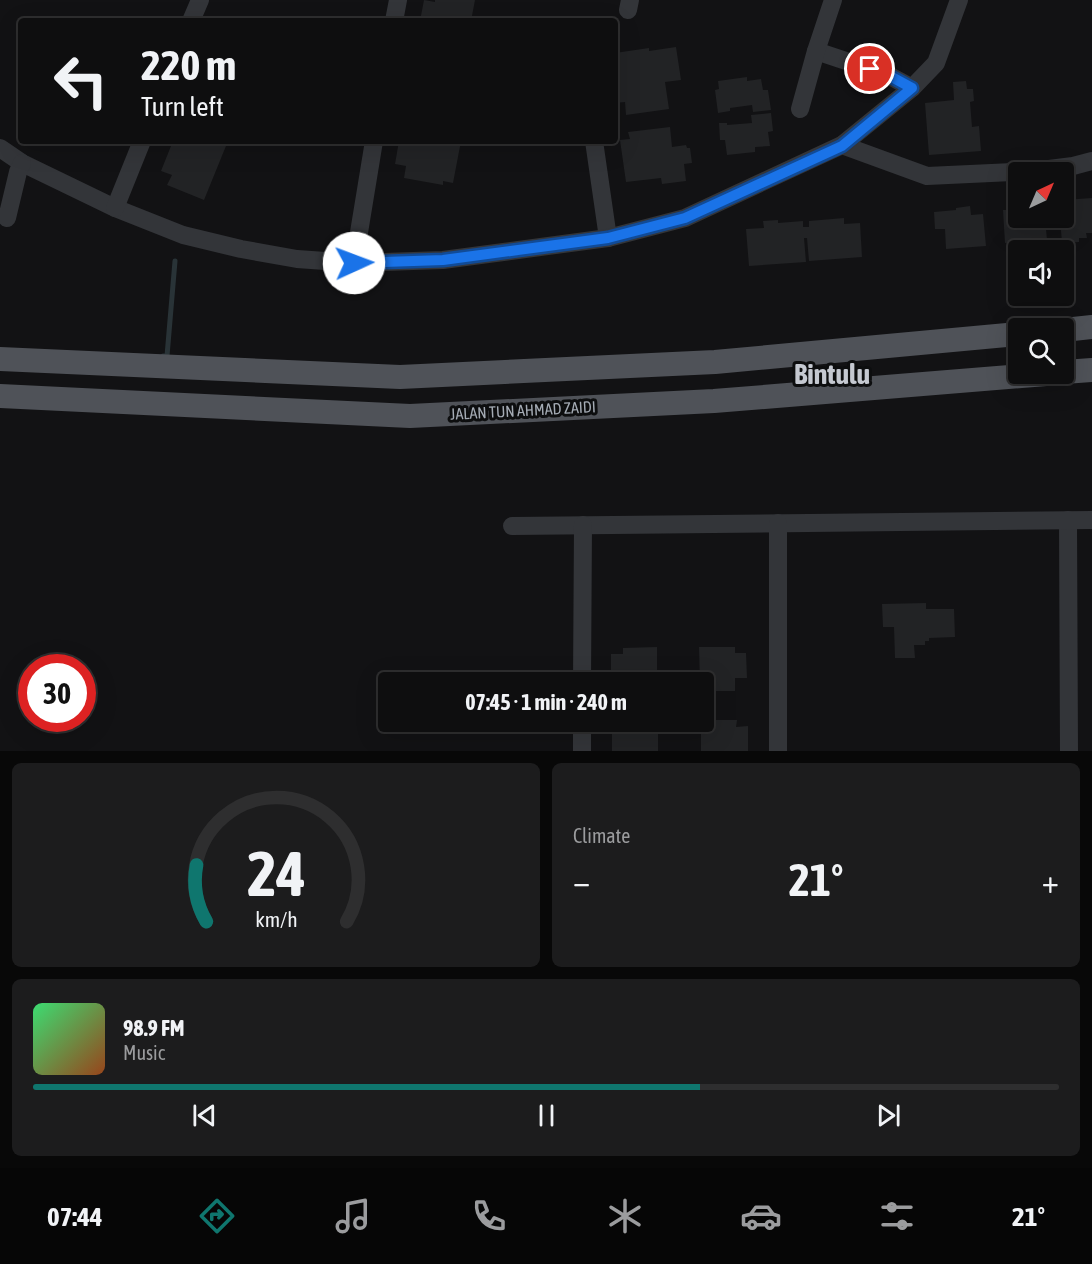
<!DOCTYPE html>
<meta charset="utf-8">
<style>
:root{--surface:#0e0e0f;--page:#1c1c1d;--text:#f1f3f6;--muted:#9b9c9e;--line:#2e2e2f;--accent:#0f766e}
body{margin:0;font-family:"Asap Condensed",sans-serif;background:var(--page);color:var(--text);height:100vh;display:flex;flex-direction:column;font-size:22px;white-space:nowrap}
*{box-sizing:border-box;margin:0}
p{font-size:20px;color:var(--muted)}
.icon{flex:none;width:33px;height:33px;fill:none;stroke:currentColor;stroke-width:2;stroke-linecap:round;stroke-linejoin:round}
.map{position:relative;height:751px;overflow:hidden}
.panel{display:flex;flex-direction:column;gap:12px;padding:12px;background:#080808;flex:1}
.panel>*{flex:none}
.top-card{position:absolute;left:18px;top:18px;width:600px;height:126px;border-radius:6px;box-shadow:0 6px 24px #0002,0 0 0 2px var(--line);background:#0e0e0f;color:var(--text);overflow:hidden}
.needle{width:39px;rotate:44deg}
.fabs{position:absolute;left:1008px;top:162px;display:grid;gap:12px}
.fabs a{display:grid;place-items:center;width:66px;height:66px;border-radius:6px;background:var(--surface);box-shadow:0 6px 24px #0002,0 0 0 2px var(--line);font-size:30px}
.speed{position:absolute;left:18px;top:654px;display:flex;gap:12px;font-size:30px;font-weight:700;text-align:center}
.speed>*{display:grid;place-content:center;width:78px;height:78px;border-radius:50%;background:var(--surface);box-shadow:0 6px 24px #0002,0 0 0 2px var(--line);line-height:1}
.speed .limit{border:9px solid #d22;background:#fff;color:#111}
.pin{position:absolute;display:grid;place-items:center;width:51px;height:51px;color:#fff;margin:-26px;border:3px solid #fff;border-radius:50%;box-shadow:0 2px 6px #0007}
.me{position:absolute;width:66px;margin:-33px;rotate:88deg;stroke-linejoin:round;filter:drop-shadow(0 0 4px #0008)}
.turn{display:flex;align-items:center;gap:21px;height:126px;padding:0 24px;font-size:27px}
.turn .icon{width:78px;height:78px;stroke-width:2.5}
.turn b{display:block;font-size:42px;line-height:51px}
.big{font-size:45px;font-weight:700;line-height:1.1}
.panel .tile{flex:1;display:flex;flex-direction:column;justify-content:center;gap:9px;min-width:0;padding:0 21px;border-radius:9px;background:var(--page)}
.panel .dial{align-items:center;gap:0}
.dial svg{height:156px;overflow:visible;fill:none;stroke:var(--line);stroke-width:7;stroke-linecap:round;text-anchor:middle}
.dial text{fill:var(--text);stroke:none}
.song{display:flex;align-items:center;gap:18px}
.cover{width:72px;height:72px;border-radius:9px;background:linear-gradient(135deg,hsl(140 70% 55%),hsl(20 70% 35%))}
.played{height:6px;border-radius:3px;background:linear-gradient(90deg,var(--accent) 65%,var(--line) 65%)}
.keys{display:flex;justify-content:space-around;direction:ltr}
.heat{display:flex;justify-content:space-between;align-items:center;font-size:33px;direction:ltr}
.panel .tiles{flex:1;display:grid;gap:12px;grid-template-columns:1fr 1fr}
.tile:last-child{grid-column:span 2}
.trip{position:absolute;left:378px;top:672px;width:336px;height:60px;border-radius:6px;background:var(--surface);box-shadow:0 6px 24px #0002,0 0 0 2px var(--line);font-weight:700;line-height:60px;text-align:center}
.menu{display:flex;height:96px;justify-content:space-around;align-items:center;background:#060606;color:var(--muted)}
.menu .icon{width:42px;height:42px}
.menu .active{color:var(--accent)}
.menu b{font-size:27px;color:var(--text)}
.map>svg:first-child{display:block}
.lines{fill:none;stroke-linecap:round;stroke-linejoin:round}
.stream{stroke:#293337;stroke-width:5}
.building{fill:#222325}
.minor{stroke:#333539;stroke-width:18}
.major{stroke:#4f5258;stroke-width:24}
.route-casing{stroke:#114b97;stroke-width:15}
.route{stroke:#1a73e8;stroke-width:10}
.labels{text-anchor:middle;dominant-baseline:central;stroke-width:6;stroke-linejoin:round;paint-order:stroke}
.street-label{font-size:16px;fill:#a4abb4;stroke:#0d0e0f}
.town-label{font-size:28px;font-weight:bold;fill:#c5c9d1;stroke:#0d0e0f}
</style>
<div class="map">
<svg width="1092" height="751" viewBox="0 0 1092 751">
<rect width="100%" height="100%" fill="#121214"/>
<g class="lines">
<!-- stream -->
<path class="stream" d="M163,356H167L175,261"/>
</g>
<!-- building -->
<g class="building">
<path d="M424,0L435,2V0H475L471,21H420Z"/>
<path d="M676,47L681,80L665,82L669,109L626,115L625,102L615,103V53L649,48V51Z"/>
<path d="M747,77V81L761,79L763,90H768L771,110L753,112L752,105L730,108V111L718,113L715,90L719,89L718,81Z"/>
<path d="M966,81L967,89H973L974,101L970,102L972,127L979,126L981,151L929,155L925,103L954,100L953,82Z"/>
<path d="M771,113L773,131L768,132L770,146L755,147V152L727,155L725,140H720L719,123H727V125L752,123L751,115Z"/>
<path d="M670,127L672,147L686,145L687,148H690L692,163L684,164L686,181L662,184L661,178L626,182L620,140L630,139L628,132Z"/>
<path d="M173,141H228L204,200L167,185L172,175L161,171Z"/>
<path d="M399,141H461L453,183L443,181V185L404,178L406,166L395,164Z"/>
<path d="M1092,198V233H1086L1087,238H1079V242L1062,243L1060,218H1064V200Z"/>
<path d="M1014,203H1018V218H1045L1047,240L1005,243L1003,210H1015Z"/>
<path d="M970,206L971,215L983,214L986,246L946,249L945,229H935L934,212L956,210V208Z"/>
<path d="M844,218V224L860,223L862,257L809,261L807,238H804L806,262L749,266L746,229L764,228L763,221L778,220V223L803,221V227H809V221Z"/>
<path d="M926,603V609H954L955,637L929,638V641H925V645H914L915,658H895L894,627H883L882,604Z"/>
<path d="M657,647V682H624V678H611V654H623V648Z"/>
<path d="M699,647H735V653H746L747,678H735V691H704V682H700Z"/>
<path d="M704,720H737L736,727L748,726V751H701V722Z"/>
<path d="M625,722H658V751H612V728H625Z"/>
</g>
<g class="lines">
<!-- minor -->
<g class="minor">
<path d="M628,10L630,0"/>
<path d="M191,21L200,0"/>
<path d="M394,21L398,0"/>
<path d="M816,51L888,75L912,88"/>
<path d="M800,109L816,51L833,0"/>
<path d="M594,141L608,238"/>
<path d="M842,145L927,176L1033,171L1073,166L1092,161"/>
<path d="M0,148L22,163L115,208L183,235L241,249L297,259L354,263L443,260L608,238L685,218L842,145L912,88L936,63L959,0"/>
<path d="M115,208L142,141"/>
<path d="M7,218L18,172L22,163"/>
<path d="M354,263L374,141"/>
<path d="M1068,520L1069,751"/>
<path d="M512,526L1092,520"/>
<path d="M582,682L583,525"/>
<path d="M582,751V722"/>
<path d="M778,751V523"/>
</g>
<!-- major -->
<g class="major">
<path d="M1064,330L1092,327"/>
<path d="M0,359L400,377L715,362L1018,334"/>
<path d="M1064,372L1092,370"/>
<path d="M0,396L410,416L714,401L1046,374"/>
</g>
</g>
<g class="lines">
<!-- route casing -->
<g class="route-casing">
<path id="route" d="M354,263L443,260L608,238L685,218L842,146L912,88L888,75L870,69"/>
</g>
<!-- route -->
<use href="#route" class="route"/>
</g>
<g class="labels">
<!-- street labels -->
<g class="street-label">
<text transform="translate(523 410) rotate(-3)">JALAN TUN AHMAD ZAIDI</text>
</g>
<!-- town labels -->
<g class="town-label">
<text x="832" y="374">Bintulu</text>
</g>
</g>
</svg>
<div class="fabs">
<a><svg class="needle" viewBox="-14 -14 28 28"><path d="M0-13l5 13h-10z" fill="#e53935"/><path d="M0 13l5-13h-10z" fill="#9b9c9e"/></svg></a>
<a><svg class="icon" aria-label="sound" viewBox="0 0 24 24"><path d="M4 9h4l5-4v14l-5-4H4zM17 9q2 3 0 6"/></svg></a>
<a><svg class="icon" aria-label="search" viewBox="0 0 24 24"><circle cx="10" cy="10" r="6"/><path d="M15 15l6 6"/></svg></a>
</div>
<div class="speed"><div class="limit">30</div></div>
<div class="pin" style="left:870px;top:69px;background:#d93025"><svg class="icon" aria-label="arrive" viewBox="0 0 24 24"><path d="M6 21V4h12l-3 4 3 4H6"/></svg></div>
<svg class="me" style="left:354px;top:263px" viewBox="-20 -20 40 40"><circle r="19" fill="#fff"/><path d="M0-13L10 11 0 6-10 11z" fill="#1a73e8"/></svg>
<div class="trip">07:45 · 1 min · 240 m</div>
<div class="top-card">
<div class="turn"><svg class="icon" aria-label="left" viewBox="0 0 24 24"><path d="M17 20v-9H6M10 6l-5 5 5 5"/></svg><div><b>220 m</b>Turn left</div></div>
</div>
</div>
<section class="panel">
<div class="tiles">
<div class="tile dial"><svg viewBox="0 0 100 80">
<path d="M14 69A42 42 0 1 1 86 69"/>
<path d="M14 69A42 42 0 0 1 9 40" stroke="#0f766e"/>
<text x="50" y="56" font-size="32" font-weight="700">24</text>
<text x="50" y="72" font-size="11">km/h</text>
</svg></div>
<div class="tile"><p>Climate</p>
<div class="heat"><a>−</a><b class="big">21°</b><a>+</a></div>
</div>
<div class="tile">
<div class="song"><i class="cover"></i><div><b>98.9 FM</b><p>Music</p></div></div>
<div class="played"></div>
<div class="keys"><svg class="icon" aria-label="previous" viewBox="0 0 24 24"><path d="M18 5L8 12l10 7zM5 5v14"/></svg><svg class="icon" aria-label="pause" viewBox="0 0 24 24"><path d="M8 5v14M16 5v14"/></svg><svg class="icon" aria-label="next" viewBox="0 0 24 24"><path d="M6 5l10 7-10 7zM19 5v14"/></svg></div>
</div>
</div>
</section>
<nav class="menu">
<b>07:44</b>
<svg class="icon active" aria-label="directions" viewBox="0 0 24 24"><path d="M12 3l9 9-9 9-9-9zM9 14v-3h6M13 9l2 2-2 2"/></svg>
<svg class="icon" aria-label="music" viewBox="0 0 24 24"><path d="M9 18V5l10-2v13"/><circle cx="6" cy="18" r="3"/><circle cx="16" cy="16" r="3"/></svg>
<svg class="icon" aria-label="phone" viewBox="0 0 24 24"><path d="M5 4h4l2 5-3 2q2 4 5 5l2-3 5 2v4C11 20 4 13 5 4z"/></svg>
<svg class="icon" aria-label="climate" viewBox="0 0 24 24"><path d="M12 3v18M4 7l16 10M4 17L20 7"/></svg>
<svg class="icon" aria-label="car" viewBox="0 0 24 24"><path d="M5 17H2v-5l4-1 3-4h7l3 4 3 1v5h-3M9 17h6M6 11h13"/><circle cx="7" cy="17" r="2"/><circle cx="17" cy="17" r="2"/></svg>
<svg class="icon" aria-label="filters" viewBox="0 0 24 24"><path d="M4 7h16M4 17h16"/><circle cx="9" cy="7" r="2"/><circle cx="15" cy="17" r="2"/></svg>
<b>21°</b>
</nav>
